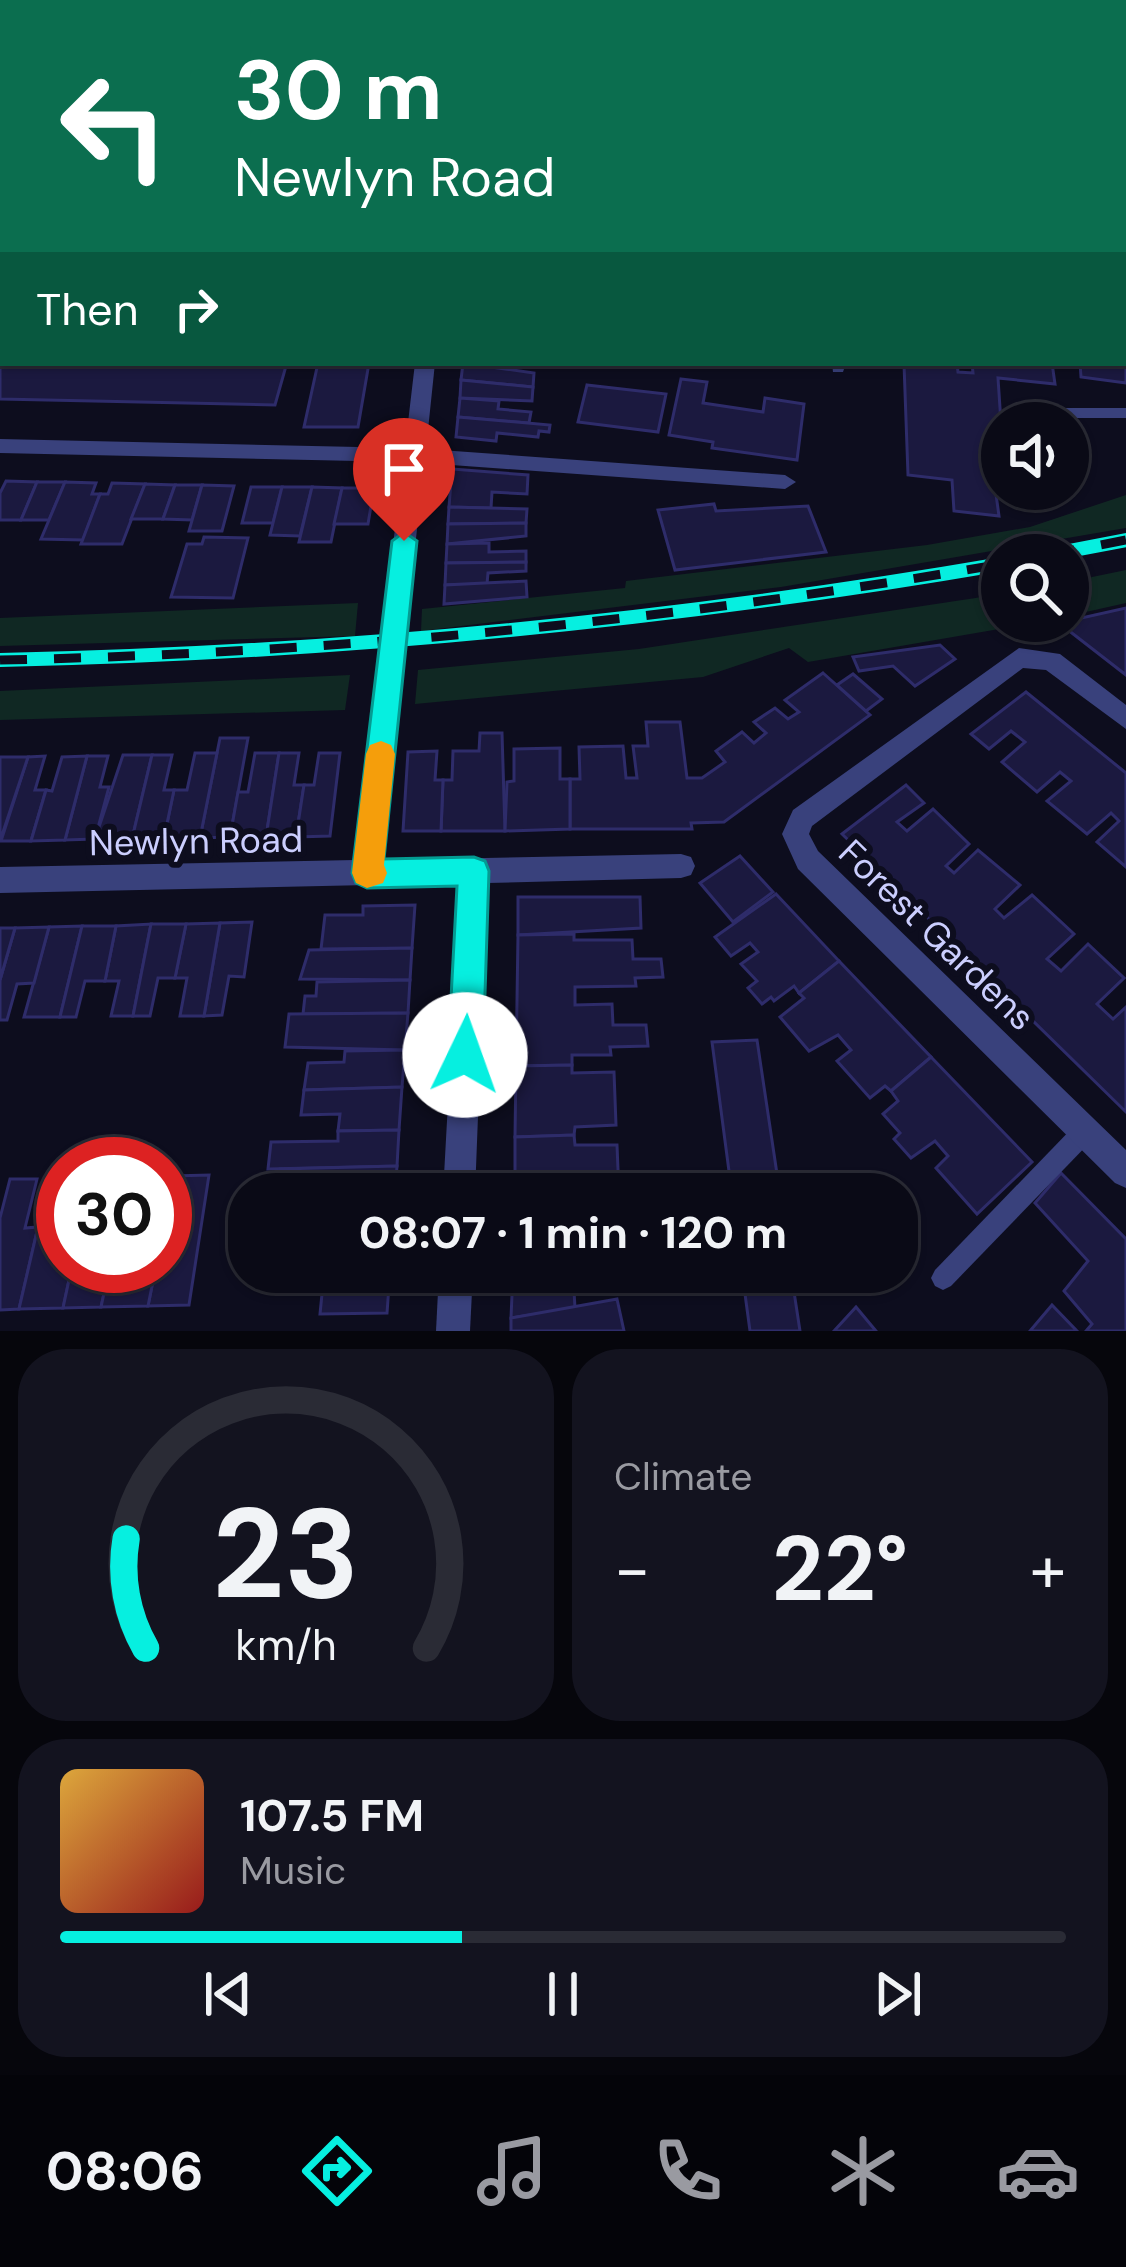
<!DOCTYPE html>
<meta charset="utf-8">
<style>
:root{--surface:#0a0a16;--page:#13131f;--text:#f1f3f6;--muted:#999aa1;--line:#2a2b35;--accent:#06efe0}
body{margin:0;font-family:"DM Sans",sans-serif;background:var(--page);color:var(--text);height:100vh;display:flex;flex-direction:column;font-size:45px;white-space:nowrap}
*{box-sizing:border-box;margin:0}
p{font-size:39px;color:var(--muted)}
.icon{flex:none;width:66px;height:66px;fill:none;stroke:currentColor;stroke-width:2;stroke-linecap:round;stroke-linejoin:round}
.map{position:relative;height:1331px;overflow:hidden}
.drawer{display:flex;flex-direction:column;gap:18px;padding:18px;background:#06060c;flex:1}
.drawer>*{flex:none}
.guide{position:absolute;left:0px;top:0px;width:1128px;height:366px;box-shadow:0 3px 9px #0004,0 0 0 3px var(--line);background:#0b6e4f;color:#fff;overflow:hidden}
.buttons{position:absolute;left:981px;top:402px;display:grid;gap:24px}
.buttons a{display:grid;place-items:center;width:108px;height:108px;border-radius:50%;background:var(--surface);box-shadow:0 3px 9px #0004,0 0 0 3px var(--line);font-size:60px}
.speed{position:absolute;left:36px;top:1137px;display:flex;gap:24px;font-size:60px;font-weight:700;text-align:center}
.speed>*{display:grid;place-content:center;width:156px;height:156px;border-radius:50%;background:var(--surface);box-shadow:0 3px 9px #0004,0 0 0 3px var(--line);line-height:1}
.speed .limit{border:18px solid #d22;background:#fff;color:#111}
.pin{position:absolute;display:grid;place-items:center;width:102px;height:102px;color:#fff;margin:-123px -51px;border-radius:50% 50% 50% 0;rotate:-45deg;box-shadow:0 0 12px #0007}
.pin .icon{rotate:45deg}
.me{position:absolute;width:132px;margin:-66px;rotate:3deg;stroke-linejoin:round;filter:drop-shadow(0 0 9px #0008)}
.turn{display:flex;align-items:center;gap:42px;height:252px;padding:0 36px;font-size:54px}
.turn .icon{width:156px;height:156px;stroke-width:2.5}
.turn b{display:block;font-size:84px;line-height:102px}
.then{display:flex;align-items:center;height:114px;padding:0 36px;background:#0003;gap:24px;font-size:45px}
.big{font-size:90px;font-weight:700;line-height:1.1}
.drawer .widget{flex:1;display:flex;flex-direction:column;justify-content:center;gap:18px;min-width:0;padding:0 42px;border-radius:48px;background:var(--page)}
.drawer .dial{align-items:center;gap:0}
.dial svg{height:312px;overflow:visible;fill:none;stroke:var(--line);stroke-width:7;stroke-linecap:round;text-anchor:middle}
.dial text{fill:var(--text);stroke:none}
.song{display:flex;align-items:center;gap:36px}
.cover{width:144px;height:144px;border-radius:18px;background:linear-gradient(135deg,hsl(40 70% 55%),hsl(0 70% 35%))}
.played{height:12px;border-radius:6px;background:linear-gradient(90deg,var(--accent) 40%,var(--line) 40%)}
.keys{display:flex;justify-content:space-around;direction:ltr}
.heat{display:flex;justify-content:space-between;align-items:center;font-size:66px;direction:ltr}
.drawer .tiles{flex:1;display:grid;gap:18px;grid-template-columns:1fr 1fr}
.widget:last-child{grid-column:span 2}
.trip{position:absolute;left:228px;top:1173px;width:690px;height:120px;border-radius:48px;background:var(--surface);box-shadow:0 3px 9px #0004,0 0 0 3px var(--line);font-weight:700;line-height:120px;text-align:center}
.menu{display:flex;height:192px;justify-content:space-around;align-items:center;background:#040409;color:var(--muted)}
.menu .icon{width:84px;height:84px}
.menu .on{color:var(--accent)}
.menu b{font-size:54px;color:var(--text)}
.map>svg:first-child{display:block}
.green{fill:#102823}
.building{fill:#1b193f;stroke:#2e2c6a;stroke-width:3}
.lines{fill:none;stroke-linecap:round;stroke-linejoin:round}
.service{fill:#39417c;fill-rule:evenodd}
.minor{fill:#39417c;fill-rule:evenodd}
.primary{fill:#a256fb;fill-rule:evenodd}
.rail-casing{stroke:#06efe0;stroke-width:14}
.rail{stroke:#0d0d1e;stroke-width:9;stroke-dasharray:27;stroke-linecap:butt}
.route{fill:#06efe0;stroke:#049b92;stroke-width:3}
.slow{fill:#f59e0b}
.labels{text-anchor:middle;dominant-baseline:central;stroke-width:12;stroke-linejoin:round;paint-order:stroke}
.street-label{font-size:36px;fill:#cbcefe;stroke:#0d0d1e}
</style>
<div class="map">
<svg width="1126" height="1331" viewBox="0 0 1126 1331">
<rect width="100%" height="100%" fill="#0d0d1e"/>
<!-- green -->
<g class="green">
<path d="M1126,495V528L781,587L421,631L422,609L625,588L626,581L927,545L1030,527Z"/>
<path d="M1126,570V603L1068,616V582Z"/>
<path d="M1002,594V621H1046L808,662L789,648L703,677L415,704L418,670L639,649Z"/>
<path d="M358,603L355,636L0,646V618Z"/>
<path d="M350,675L345,710L0,720V691Z"/>
</g>
<!-- building -->
<g class="building">
<path d="M1126,325V383L1081,377L1080,363H1125Z"/>
<path d="M0,360L3,363L286,366L275,405L0,399Z"/>
<path d="M318,363H369L358,427H304Z"/>
<path d="M463,363L534,373L533,387L461,380Z"/>
<path d="M900,363H957L958,372L973,373L972,363H1052L1055,384L998,378L1002,438L988,436L999,516L954,511L952,480L908,475L904,364Z"/>
<path d="M681,379L707,382L703,403L763,412L765,398L804,404L797,460L712,448L713,442L669,435Z"/>
<path d="M461,380L533,387L532,401L460,398Z"/>
<path d="M587,385L666,394L658,432L578,422Z"/>
<path d="M460,398L499,401L498,409L531,412L529,423L458,417Z"/>
<path d="M458,417L550,425L549,432L539,431L538,437L497,433L496,441L456,437Z"/>
<path d="M452,469L528,475L527,494L492,492L491,508L449,507Z"/>
<path d="M6,481L37,482L21,520H0V493Z"/>
<path d="M37,482H65L49,520H21Z"/>
<path d="M65,482L96,483L92,494H100L83,540L41,539Z"/>
<path d="M112,483L145,484L122,544H81L100,494H108Z"/>
<path d="M145,484L175,485L163,519H131Z"/>
<path d="M175,485H202L192,520L163,519Z"/>
<path d="M202,485L234,486L222,531H189Z"/>
<path d="M251,487H282L273,523H242Z"/>
<path d="M282,487H312L300,536L270,535Z"/>
<path d="M312,487L342,488L331,542H299Z"/>
<path d="M342,488H374L368,524H334Z"/>
<path d="M714,504L716,511L808,506L826,552L675,570L658,510Z"/>
<path d="M449,507L527,509L526,523L448,524Z"/>
<path d="M526,523V536L447,544L448,524Z"/>
<path d="M204,537L248,538L233,598L171,597L187,544H202Z"/>
<path d="M489,543V552L526,551V562L446,563L447,544Z"/>
<path d="M526,562V571L488,573L487,584L445,585L446,563Z"/>
<path d="M526,581L527,597L444,604L445,585Z"/>
<path d="M1126,608V675L1059,623Z"/>
<path d="M940,645L955,659L915,686L893,666L859,671L853,657Z"/>
<path d="M823,673L870,715L724,822L691,823L692,829H570V779H580L579,747L623,746L626,778H637L633,746H648L646,722H680L687,778H702L725,762L716,751L742,732L754,743L766,733L754,722L775,708L788,719L799,712L785,700Z"/>
<path d="M853,674L882,699L866,711L837,685Z"/>
<path d="M1026,692L1126,773V867L1097,842L1119,821L1111,813L1087,834L1047,801L1071,781L1060,772L1037,792L1002,762L1025,742L1011,731L989,749L971,734Z"/>
<path d="M480,733H502L505,831H441L443,780H452L453,751H479Z"/>
<path d="M220,738H248L230,837L200,838Z"/>
<path d="M560,748V779H570V829L505,831L507,782L514,781V749Z"/>
<path d="M437,751L435,780H443L441,831H403L408,752Z"/>
<path d="M195,753H217L200,838H164L174,790H187Z"/>
<path d="M255,753H279L266,837H230L238,792H248Z"/>
<path d="M279,753H299L294,785H304L296,837H266Z"/>
<path d="M319,753H340L330,836L296,837L304,785H314Z"/>
<path d="M123,755H152L132,839H95Z"/>
<path d="M152,755H172L164,790H174L164,838L132,839Z"/>
<path d="M45,756L35,790H46L31,841H1L28,757Z"/>
<path d="M87,756H108L100,787H109L95,839L65,840Z"/>
<path d="M87,756L65,840L31,841L46,790L52,791L62,757Z"/>
<path d="M0,757H28L0,841Z"/>
<path d="M906,785L924,803L897,822L907,831L933,809L969,844L946,866L954,873L978,850L1020,885L995,909L1004,918L1032,895L1074,934L1047,959L1061,971L1088,944L1124,978L1097,1004L1113,1019L1126,1007V1112L842,834Z"/>
<path d="M740,856L773,892L733,922L700,883Z"/>
<path d="M776,894L839,961L799,993L794,986L774,1001L771,997L762,1004L748,988L757,981L741,964L758,952L750,943L731,956L715,937Z"/>
<path d="M518,897H640L641,928L518,935Z"/>
<path d="M415,905L412,948L321,949L325,915H363V906Z"/>
<path d="M252,922L244,977L229,976L222,1015L204,1016L220,923Z"/>
<path d="M220,923L204,1016H180L187,978H175L186,924Z"/>
<path d="M151,924L133,1016H111L119,981H105L116,926Z"/>
<path d="M151,924H186L175,978H158L150,1016H133Z"/>
<path d="M82,926L60,1017H24L49,927Z"/>
<path d="M82,926H116L105,981H85L76,1017H60Z"/>
<path d="M49,927L34,983L17,984L7,1020H0V980L15,928Z"/>
<path d="M0,928H15L0,980Z"/>
<path d="M574,934V940H632L633,959H661L663,977L635,978L636,986L575,987V1005L612,1004L613,1025H646L648,1046L610,1047L611,1055H572V1065L516,1066L518,935Z"/>
<path d="M412,948L410,980L300,979L309,950Z"/>
<path d="M839,961L931,1057L891,1091L885,1086L870,1098L837,1061L851,1050L838,1035L809,1051L780,1017L804,998L799,993Z"/>
<path d="M410,980L408,1013L303,1014L305,996H316L317,982Z"/>
<path d="M408,1013L405,1050L285,1047L289,1014Z"/>
<path d="M757,1040L780,1194H732L712,1042Z"/>
<path d="M405,1050L402,1087L304,1090L308,1063L344,1062L345,1051Z"/>
<path d="M931,1057L1032,1162L977,1214L936,1168L948,1156L935,1141L911,1158L894,1139L900,1133L883,1114L898,1101L891,1091Z"/>
<path d="M572,1065V1073L614,1072L616,1125L575,1127L574,1135L515,1137L516,1066Z"/>
<path d="M402,1087L399,1130L338,1131L340,1114L301,1115L304,1090Z"/>
<path d="M399,1130L397,1166L268,1169L271,1142L338,1141V1131Z"/>
<path d="M574,1135L575,1145H617L619,1194H515V1137Z"/>
<path d="M397,1166L395,1194H302L303,1188L278,1189L280,1169Z"/>
<path d="M1061,1173L1126,1239V1331H1086L1092,1324L1064,1291L1088,1261L1035,1203Z"/>
<path d="M209,1175L189,1305L148,1306L156,1266H165V1216L172,1176Z"/>
<path d="M10,1179H37L25,1228L38,1227L19,1309L0,1310V1218Z"/>
<path d="M63,1187V1266H72L63,1308L19,1309L38,1227H54Z"/>
<path d="M72,1266H110L101,1307L63,1308Z"/>
<path d="M110,1266H156L148,1306L101,1307Z"/>
<path d="M297,1272H390L387,1313L320,1314L323,1284L295,1285Z"/>
<path d="M513,1272H613L614,1286L574,1291L575,1308L511,1318Z"/>
<path d="M742,1272H791L800,1331H750Z"/>
<path d="M617,1299L624,1331H511V1318Z"/>
<path d="M1052,1305L1077,1331H1030Z"/>
<path d="M856,1307L876,1331H834Z"/>
</g>
<g class="lines">
<!-- service -->
<g class="service">
<rect x="0" y="257" width="3" height="8"/>
<path d="M832,363H846L843,372H833Z"/>
<path d="M1053,408H1126V418H1060L1061,423H1047L1046,413Z"/>
<path d="M1050,489H1064V491L1057,496L1052,495Z"/>
<path d="M1086,1119L1094,1122L1097,1130L1094,1138L951,1286L943,1290L935,1286L931,1278L935,1270L1078,1122Z"/>
</g>
<!-- minor -->
<g class="minor">
<path d="M260,0H274L259,3Z"/>
<path d="M457,0H471L456,3Z"/>
<rect x="1125" y="16" width="1" height="8"/>
<rect x="0" y="129" width="3" height="10"/>
<rect x="1125" y="155" width="1" height="11"/>
<path d="M415,363H435L426,449L785,475L796,482L785,489L424,463L382,860L681,854L691,857L695,866L691,875L681,878L487,883L475,1194H443L460,883L0,893V867L355,860L403,462L0,453V439L405,448Z"/>
<path d="M1019,648L1060,654L1126,705V729L1046,670L1023,668L812,826L809,834L818,851L1126,1150V1188L1115,1183L798,869L782,834L793,810Z"/>
<path d="M439,1272H473L470,1331H436Z"/>
</g>
<!-- primary -->
<g class="primary">
<rect x="0" y="169" width="3" height="14"/>
<rect x="1125" y="294" width="1" height="16"/>
</g>
<!-- rail casing -->
<g class="rail-casing">
<g id="rail">
<path d="M1048,555L1126,540"/>
<path d="M0,660C337,653 670,621 1002,564"/>
</g>
</g>
<!-- rail -->
<use href="#rail" class="rail"/>
</g>
<!-- route -->
<path class="route" d="M404,532L417,541L384,859L474,857L485,861L489,871L483,1055L477,1068L465,1073L453,1068L448,1055L457,886L367,888L356,883L352,873L392,541Z"/>
<!-- slow -->
<path class="slow" d="M381,741L391,745L395,754L384,865L387,873L383,883L367,888L356,883L352,873L366,754L370,745Z"/>
<g class="labels">
<!-- street labels -->
<g class="street-label">
<text transform="translate(196 841) rotate(-1)">Newlyn Road</text>
<text transform="translate(937 935) rotate(44)">Forest Gardens</text>
</g>
</g>
</svg>
<div class="buttons">
<a><svg class="icon" aria-label="sound" viewBox="0 0 24 24"><path d="M4 9h4l5-4v14l-5-4H4zM17 9q2 3 0 6"/></svg></a>
<a><svg class="icon" aria-label="search" viewBox="0 0 24 24"><circle cx="10" cy="10" r="6"/><path d="M15 15l6 6"/></svg></a>
</div>
<div class="speed"><div class="limit">30</div></div>
<div class="pin" style="left:404px;top:541px;background:#d93025"><svg class="icon" aria-label="arrive" viewBox="0 0 24 24"><path d="M6 21V4h12l-3 4 3 4H6"/></svg></div>
<svg class="me" style="left:465px;top:1055px" viewBox="-20 -20 40 40"><circle r="19" fill="#fff"/><path d="M0-13L10 11 0 6-10 11z" fill="#06efe0"/></svg>
<div class="trip">08:07 · 1 min · 120 m</div>
<div class="guide">
<div class="turn"><svg class="icon" aria-label="left" viewBox="0 0 24 24"><path d="M17 20v-9H6M10 6l-5 5 5 5"/></svg><div><b>30 m</b>Newlyn Road</div></div>
<div class="then">Then<svg class="icon" aria-label="right" viewBox="0 0 24 24"><path d="M7 20v-9h11M14 6l5 5-5 5"/></svg></div>
</div>
</div>
<section class="drawer">
<div class="tiles">
<div class="widget dial"><svg viewBox="0 0 100 80">
<path d="M14 69A42 42 0 1 1 86 69"/>
<path d="M14 69A42 42 0 0 1 9 41" stroke="#06efe0"/>
<text x="50" y="56" font-size="32" font-weight="700">23</text>
<text x="50" y="72" font-size="11">km/h</text>
</svg></div>
<div class="widget"><p>Climate</p>
<div class="heat"><a>−</a><b class="big">22°</b><a>+</a></div>
</div>
<div class="widget">
<div class="song"><i class="cover"></i><div><b>107.5 FM</b><p>Music</p></div></div>
<div class="played"></div>
<div class="keys"><svg class="icon" aria-label="previous" viewBox="0 0 24 24"><path d="M18 5L8 12l10 7zM5 5v14"/></svg><svg class="icon" aria-label="pause" viewBox="0 0 24 24"><path d="M8 5v14M16 5v14"/></svg><svg class="icon" aria-label="next" viewBox="0 0 24 24"><path d="M6 5l10 7-10 7zM19 5v14"/></svg></div>
</div>
</div>
</section>
<nav class="menu">
<b>08:06</b>
<svg class="icon on" aria-label="directions" viewBox="0 0 24 24"><path d="M12 3l9 9-9 9-9-9zM9 14v-3h6M13 9l2 2-2 2"/></svg>
<svg class="icon" aria-label="music" viewBox="0 0 24 24"><path d="M9 18V5l10-2v13"/><circle cx="6" cy="18" r="3"/><circle cx="16" cy="16" r="3"/></svg>
<svg class="icon" aria-label="phone" viewBox="0 0 24 24"><path d="M5 4h4l2 5-3 2q2 4 5 5l2-3 5 2v4C11 20 4 13 5 4z"/></svg>
<svg class="icon" aria-label="climate" viewBox="0 0 24 24"><path d="M12 3v18M4 7l16 10M4 17L20 7"/></svg>
<svg class="icon" aria-label="car" viewBox="0 0 24 24"><path d="M5 17H2v-5l4-1 3-4h7l3 4 3 1v5h-3M9 17h6M6 11h13"/><circle cx="7" cy="17" r="2"/><circle cx="17" cy="17" r="2"/></svg>
</nav>
